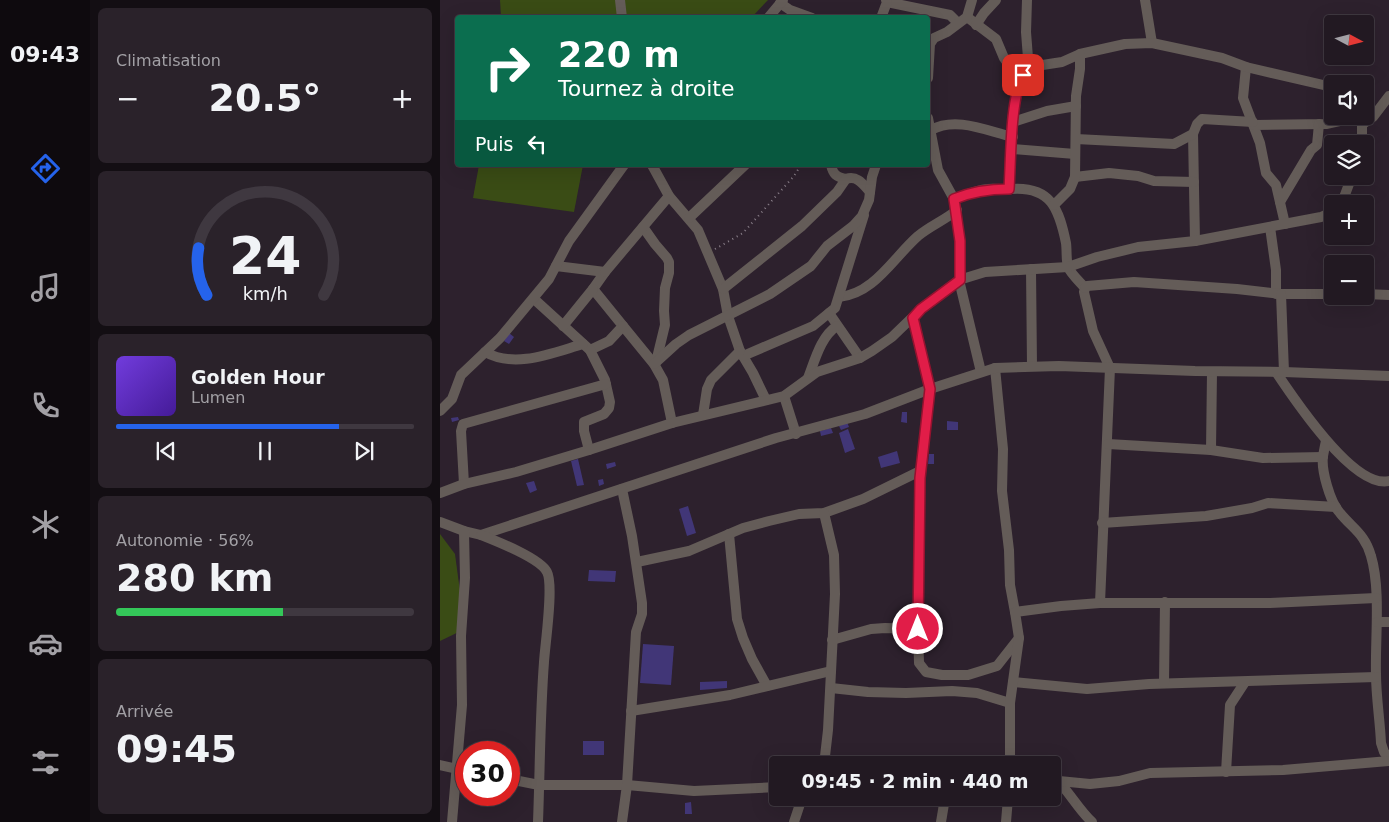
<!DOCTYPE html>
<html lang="fr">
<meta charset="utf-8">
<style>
:root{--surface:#221922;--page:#2a222a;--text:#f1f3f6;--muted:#a2a0a5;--line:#3f3840;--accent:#2563eb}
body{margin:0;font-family:"DejaVu Sans",sans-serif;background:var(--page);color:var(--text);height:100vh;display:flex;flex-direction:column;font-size:19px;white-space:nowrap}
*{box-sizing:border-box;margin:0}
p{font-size:16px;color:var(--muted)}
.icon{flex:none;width:28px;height:28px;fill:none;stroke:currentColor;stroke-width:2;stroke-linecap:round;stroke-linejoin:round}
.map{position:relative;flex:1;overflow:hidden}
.drawer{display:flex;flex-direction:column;gap:8px;padding:8px;background:#130e13;width:350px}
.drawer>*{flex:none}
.banner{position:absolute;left:15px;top:15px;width:475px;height:152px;border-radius:5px;box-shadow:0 5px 20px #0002,0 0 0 1px var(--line);background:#0b6e4f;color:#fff;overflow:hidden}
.needle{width:32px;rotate:97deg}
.fabs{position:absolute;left:884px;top:15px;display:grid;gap:10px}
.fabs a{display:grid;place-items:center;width:50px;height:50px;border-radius:5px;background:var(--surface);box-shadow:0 5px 20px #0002,0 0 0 1px var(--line);font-size:25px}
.speed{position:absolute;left:15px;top:741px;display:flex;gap:10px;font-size:25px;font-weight:700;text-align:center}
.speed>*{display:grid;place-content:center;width:65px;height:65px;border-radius:50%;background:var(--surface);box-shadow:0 5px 20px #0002,0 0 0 1px var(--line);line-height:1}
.speed .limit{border:8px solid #d22;background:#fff;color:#111}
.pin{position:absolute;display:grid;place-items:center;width:42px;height:42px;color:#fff;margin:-21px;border-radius:10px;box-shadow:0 2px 8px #0006}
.me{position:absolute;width:55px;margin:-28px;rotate:0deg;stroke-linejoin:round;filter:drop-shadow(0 0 4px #0008)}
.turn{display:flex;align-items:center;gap:18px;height:105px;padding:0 20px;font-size:22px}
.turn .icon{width:65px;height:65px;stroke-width:2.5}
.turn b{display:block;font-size:35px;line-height:42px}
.then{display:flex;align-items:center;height:48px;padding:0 20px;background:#0003;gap:10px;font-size:19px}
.big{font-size:38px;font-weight:700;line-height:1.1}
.drawer .widget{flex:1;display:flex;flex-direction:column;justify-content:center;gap:8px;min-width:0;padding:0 18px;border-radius:8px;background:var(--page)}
.drawer .dial{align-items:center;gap:0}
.dial svg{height:130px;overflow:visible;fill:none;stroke:var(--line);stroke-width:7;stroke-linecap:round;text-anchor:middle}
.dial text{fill:var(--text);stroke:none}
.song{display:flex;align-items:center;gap:15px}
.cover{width:60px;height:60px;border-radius:8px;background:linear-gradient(135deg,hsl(260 70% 55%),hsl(260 70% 35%))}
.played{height:5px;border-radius:2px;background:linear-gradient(90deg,var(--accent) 75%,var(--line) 75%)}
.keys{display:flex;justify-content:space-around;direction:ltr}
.heat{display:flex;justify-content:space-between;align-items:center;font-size:28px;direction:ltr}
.charge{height:8px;border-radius:4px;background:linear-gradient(90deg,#34c759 56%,var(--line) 0)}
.trip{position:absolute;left:329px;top:756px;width:292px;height:50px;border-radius:5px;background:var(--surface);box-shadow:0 5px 20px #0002,0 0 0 1px var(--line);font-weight:700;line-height:50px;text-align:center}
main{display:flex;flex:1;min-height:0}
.tabs{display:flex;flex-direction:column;width:90px;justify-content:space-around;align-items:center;background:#0e0a0e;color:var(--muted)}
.tabs .icon{width:35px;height:35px}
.tabs .current{color:var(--accent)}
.tabs b{font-size:22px;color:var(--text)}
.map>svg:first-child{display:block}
.green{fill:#3a4c15}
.building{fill:#413677}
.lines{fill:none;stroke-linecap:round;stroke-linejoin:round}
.path{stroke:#8b818b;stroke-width:2;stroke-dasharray:1 4;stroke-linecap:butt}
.minor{stroke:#645c58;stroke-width:10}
.route-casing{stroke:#92132f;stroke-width:12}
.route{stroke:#e11d48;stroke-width:9}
</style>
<main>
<nav class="tabs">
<b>09:43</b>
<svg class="icon current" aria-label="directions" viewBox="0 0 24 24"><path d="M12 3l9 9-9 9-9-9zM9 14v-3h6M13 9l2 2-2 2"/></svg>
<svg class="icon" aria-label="music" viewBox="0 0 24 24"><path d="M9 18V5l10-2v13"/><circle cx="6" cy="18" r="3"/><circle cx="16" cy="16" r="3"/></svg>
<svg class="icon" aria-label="phone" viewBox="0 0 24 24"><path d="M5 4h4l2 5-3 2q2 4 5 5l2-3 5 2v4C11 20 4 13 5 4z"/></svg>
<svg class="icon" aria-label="climate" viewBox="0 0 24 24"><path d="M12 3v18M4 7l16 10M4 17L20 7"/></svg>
<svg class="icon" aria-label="car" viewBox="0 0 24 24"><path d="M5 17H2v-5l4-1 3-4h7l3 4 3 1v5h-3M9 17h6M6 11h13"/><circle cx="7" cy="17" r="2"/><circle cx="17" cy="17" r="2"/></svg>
<svg class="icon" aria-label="filters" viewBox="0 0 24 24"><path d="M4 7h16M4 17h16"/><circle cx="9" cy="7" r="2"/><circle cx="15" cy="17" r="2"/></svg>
</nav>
<section class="drawer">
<div class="widget"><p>Climatisation</p>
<div class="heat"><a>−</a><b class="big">20.5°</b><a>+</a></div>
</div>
<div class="widget dial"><svg viewBox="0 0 100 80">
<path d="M14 69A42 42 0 1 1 86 69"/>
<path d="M14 69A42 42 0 0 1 9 40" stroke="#2563eb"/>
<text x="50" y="56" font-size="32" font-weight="700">24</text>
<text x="50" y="72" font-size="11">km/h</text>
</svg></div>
<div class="widget">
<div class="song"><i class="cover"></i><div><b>Golden Hour</b><p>Lumen</p></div></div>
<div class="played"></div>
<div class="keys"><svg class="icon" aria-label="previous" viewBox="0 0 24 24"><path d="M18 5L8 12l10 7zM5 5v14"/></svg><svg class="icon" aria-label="pause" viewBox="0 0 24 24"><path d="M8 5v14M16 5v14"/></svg><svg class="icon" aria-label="next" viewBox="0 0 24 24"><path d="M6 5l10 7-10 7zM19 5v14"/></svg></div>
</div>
<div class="widget"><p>Autonomie · 56%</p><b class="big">280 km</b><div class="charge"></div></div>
<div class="widget"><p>Arrivée</p><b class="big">09:45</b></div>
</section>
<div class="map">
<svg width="949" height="822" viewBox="0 0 949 822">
<rect width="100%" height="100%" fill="#2d212d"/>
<!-- green -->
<g class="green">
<path d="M60,0H328L311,18L61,17Z"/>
<path d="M39,165H143L134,212L33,198Z"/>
<path d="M0,534L15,554L25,629L0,641Z"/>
</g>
<!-- building -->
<g class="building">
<path d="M69,333L74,337L69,344L64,341Z"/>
<path d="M462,412H467V423L461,422Z"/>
<path d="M18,417L19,420L12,422L11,418Z"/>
<path d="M507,421L518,422V430H507Z"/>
<path d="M407,422L409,427L401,430L399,426Z"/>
<path d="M391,428L393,433L381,436L380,431Z"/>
<path d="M408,429L415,449L405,453L399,433Z"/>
<path d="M457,451L460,463L441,468L438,457Z"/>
<path d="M489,454H494V464H488Z"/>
<path d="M138,459L144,485L137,486L131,461Z"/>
<path d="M175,462L176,466L167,469L166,464Z"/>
<path d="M163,479L164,484L159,486L158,480Z"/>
<path d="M94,481L97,490L90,493L86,483Z"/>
<path d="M248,506L256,533L247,536L239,509Z"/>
<path d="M149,570L176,571L175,582L148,581Z"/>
<path d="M203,644L234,646L231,685L200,683Z"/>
<path d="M287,681V688L260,690V682Z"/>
<rect x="143" y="741" width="21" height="14"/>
<path d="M251,802L252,814H245V803Z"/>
</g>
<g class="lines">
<!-- path -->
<path class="path" d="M275,249L303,233L354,176L361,165"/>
<!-- minor -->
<g class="minor">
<path d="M180,0L182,18"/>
<path d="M587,0L586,32L589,71"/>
<path d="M705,0L712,43"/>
<path d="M447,2L510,15L518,23"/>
<path d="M340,3L350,10L372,18"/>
<path d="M527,17L556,39L564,58L580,81"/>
<path d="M328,18L343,0"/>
<path d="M441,18L447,2L446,0"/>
<path d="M536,25L544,13L556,0"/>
<path d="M806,67L803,98L820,143L826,173L836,185L845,224"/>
<path d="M488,78L490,44L494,38L507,32L527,17L532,0"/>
<path d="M488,118L498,170L514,199L520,241L519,280L541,372"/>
<path d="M922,120V144"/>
<path d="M573,122L607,111L636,106"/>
<path d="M923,124L933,117L949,96"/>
<path d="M814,125L886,124L922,116"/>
<path d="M491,130C516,116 547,131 573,137"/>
<path d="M753,134L755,241"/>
<path d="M636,139L734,144L753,134L757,124L762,119L813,122"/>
<path d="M572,149L635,154"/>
<path d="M212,165L229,196L258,230L283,289L288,316L300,351L313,373L326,400"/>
<path d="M391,165C393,174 396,177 406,179"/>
<path d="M635,177L669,173L698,176L714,181L754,182"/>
<path d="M569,189L573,113L580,81L583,75L596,66L622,62L640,54L685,44L712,43L782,58L806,67L892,87"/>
<path d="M514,199C525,195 536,190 548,189C555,188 563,190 571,189C611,186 619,209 626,243C627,250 626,260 628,267C631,274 640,282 645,288L644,292L653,331L670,368L660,603"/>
<path d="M840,202L871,150L877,145L879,124"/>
<path d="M900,204L903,200L912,176"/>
<path d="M614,205L630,189L635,177L636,96L640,69V54"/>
<path d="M249,218L305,165"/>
<path d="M203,227L215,244L227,258L229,262V273L225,288L224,311L225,325L216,362"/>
<path d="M830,227L836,270V294"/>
<path d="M116,266L165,272L153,289L183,326L169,341L150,350"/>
<path d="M591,269L592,366"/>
<path d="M165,272L229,196"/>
<path d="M645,288L647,286L694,282L797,289L841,294H892"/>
<path d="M283,289L362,226L397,192L406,179C417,175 423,184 430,192"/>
<path d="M841,294L844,372"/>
<path d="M925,294L949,295"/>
<path d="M399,297C434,294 453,258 478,236C490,226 505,220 517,210"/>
<path d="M94,299L150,350L165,380L170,402L169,408L164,414L144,422V431L149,450"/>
<path d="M389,313L420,358"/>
<path d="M473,317L490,389L480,478L478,629"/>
<path d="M123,326L153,289"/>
<path d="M183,326L214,364L223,380L232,423"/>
<path d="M45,352C75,369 112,353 143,344"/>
<path d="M303,356L373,326L395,308L424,215"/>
<path d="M214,364L236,344L249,335L330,294L371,266L387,246L413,226L422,216L429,200L432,177L436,165"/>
<path d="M555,368L563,449L562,491L569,550L570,585L575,612"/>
<path d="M836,372C854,399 914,489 949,481"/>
<path d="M368,378C375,360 381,336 397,326"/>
<path d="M344,396L356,434"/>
<path d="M0,411L12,399L21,375L60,338L109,279L129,241L184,165"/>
<path d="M263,415L267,389L271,380L300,351"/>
<path d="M886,441C885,445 884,451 883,456C881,470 890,502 900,513C913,529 925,534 931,556C941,589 935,639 936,674C936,697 940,720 941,743L944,752L949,758"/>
<path d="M668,444L771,450L772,372"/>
<path d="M771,450L823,458L883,457"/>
<path d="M24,484L21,431L23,424L166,384"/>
<path d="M0,493L24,484L76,472L149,450L232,423L344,396L377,372L420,358L432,351L452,337L481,309L519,280L545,272L628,267L657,257L698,247L755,241L881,217L892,212"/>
<path d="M0,522L24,531L41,535L336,438L425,414L490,389L555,368L619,366L755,371L844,372L949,376"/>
<path d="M662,523L766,516L812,508L828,503L896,507"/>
<path d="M289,534L297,619L303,638L312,659L327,686"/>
<path d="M41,535C56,541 100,558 107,572C114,585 105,645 104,662C100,715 100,769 98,822"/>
<path d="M197,562L249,551L303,528L329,521L359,514L384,513L423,499L480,471"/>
<path d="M937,622H949"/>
<path d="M392,640L431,629L445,628L478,629L479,663L486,672L502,675H528L557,666L579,638"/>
<path d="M573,682L647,689L709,684L936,677"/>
<path d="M724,683L725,602"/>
<path d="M391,688L428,692L466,693L512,691L537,693L570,703"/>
<path d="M191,711L290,695L391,671"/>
<path d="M0,765L26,771"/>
<path d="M384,765L388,730L395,594L394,555L384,513"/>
<path d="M570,765V703L579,638L575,612L621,606L660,603H830L936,598"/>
<path d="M786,772L790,705L805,682"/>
<path d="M612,775C628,789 637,808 652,822"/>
<path d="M69,779L99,785H187L254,791L338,787"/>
<path d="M619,781L650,784L679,781L710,773L843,770L949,761"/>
<path d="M12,822L22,705L21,636L25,578L24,531"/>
<path d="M182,822L187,785L196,632L202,614V603L192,536L182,489"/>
<path d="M354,822L362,798"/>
<path d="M501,822L505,798"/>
<path d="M566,822L568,798"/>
</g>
</g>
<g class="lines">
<!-- route casing -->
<g class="route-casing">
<path id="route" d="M478,629L480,478L490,389L473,318L481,309L520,280V241L514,199C533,191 549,189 569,189C571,160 570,99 583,75"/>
</g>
<!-- route -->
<use href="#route" class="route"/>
</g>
</svg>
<div class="fabs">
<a><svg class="needle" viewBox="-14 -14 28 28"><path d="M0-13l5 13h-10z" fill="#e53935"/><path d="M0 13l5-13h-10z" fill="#a2a0a5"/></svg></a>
<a><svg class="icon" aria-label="sound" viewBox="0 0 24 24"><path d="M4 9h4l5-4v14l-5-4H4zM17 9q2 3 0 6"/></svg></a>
<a><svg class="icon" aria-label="layers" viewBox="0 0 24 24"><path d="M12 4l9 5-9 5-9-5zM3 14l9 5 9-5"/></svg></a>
<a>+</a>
<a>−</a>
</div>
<div class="speed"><div class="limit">30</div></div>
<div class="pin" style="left:583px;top:75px;background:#d93025"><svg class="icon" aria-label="arrive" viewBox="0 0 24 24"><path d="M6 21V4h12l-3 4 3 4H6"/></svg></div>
<svg class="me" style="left:478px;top:629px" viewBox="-20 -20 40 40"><circle r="17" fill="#e11d48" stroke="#fff" stroke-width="3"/><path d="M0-11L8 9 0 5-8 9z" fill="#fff"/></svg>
<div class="trip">09:45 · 2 min · 440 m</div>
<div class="banner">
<div class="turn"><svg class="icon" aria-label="right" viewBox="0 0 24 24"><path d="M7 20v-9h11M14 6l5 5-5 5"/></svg><div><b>220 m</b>Tournez à droite</div></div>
<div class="then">Puis<svg class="icon" aria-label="left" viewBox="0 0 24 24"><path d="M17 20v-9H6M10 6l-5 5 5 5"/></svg></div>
</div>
</div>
</main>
